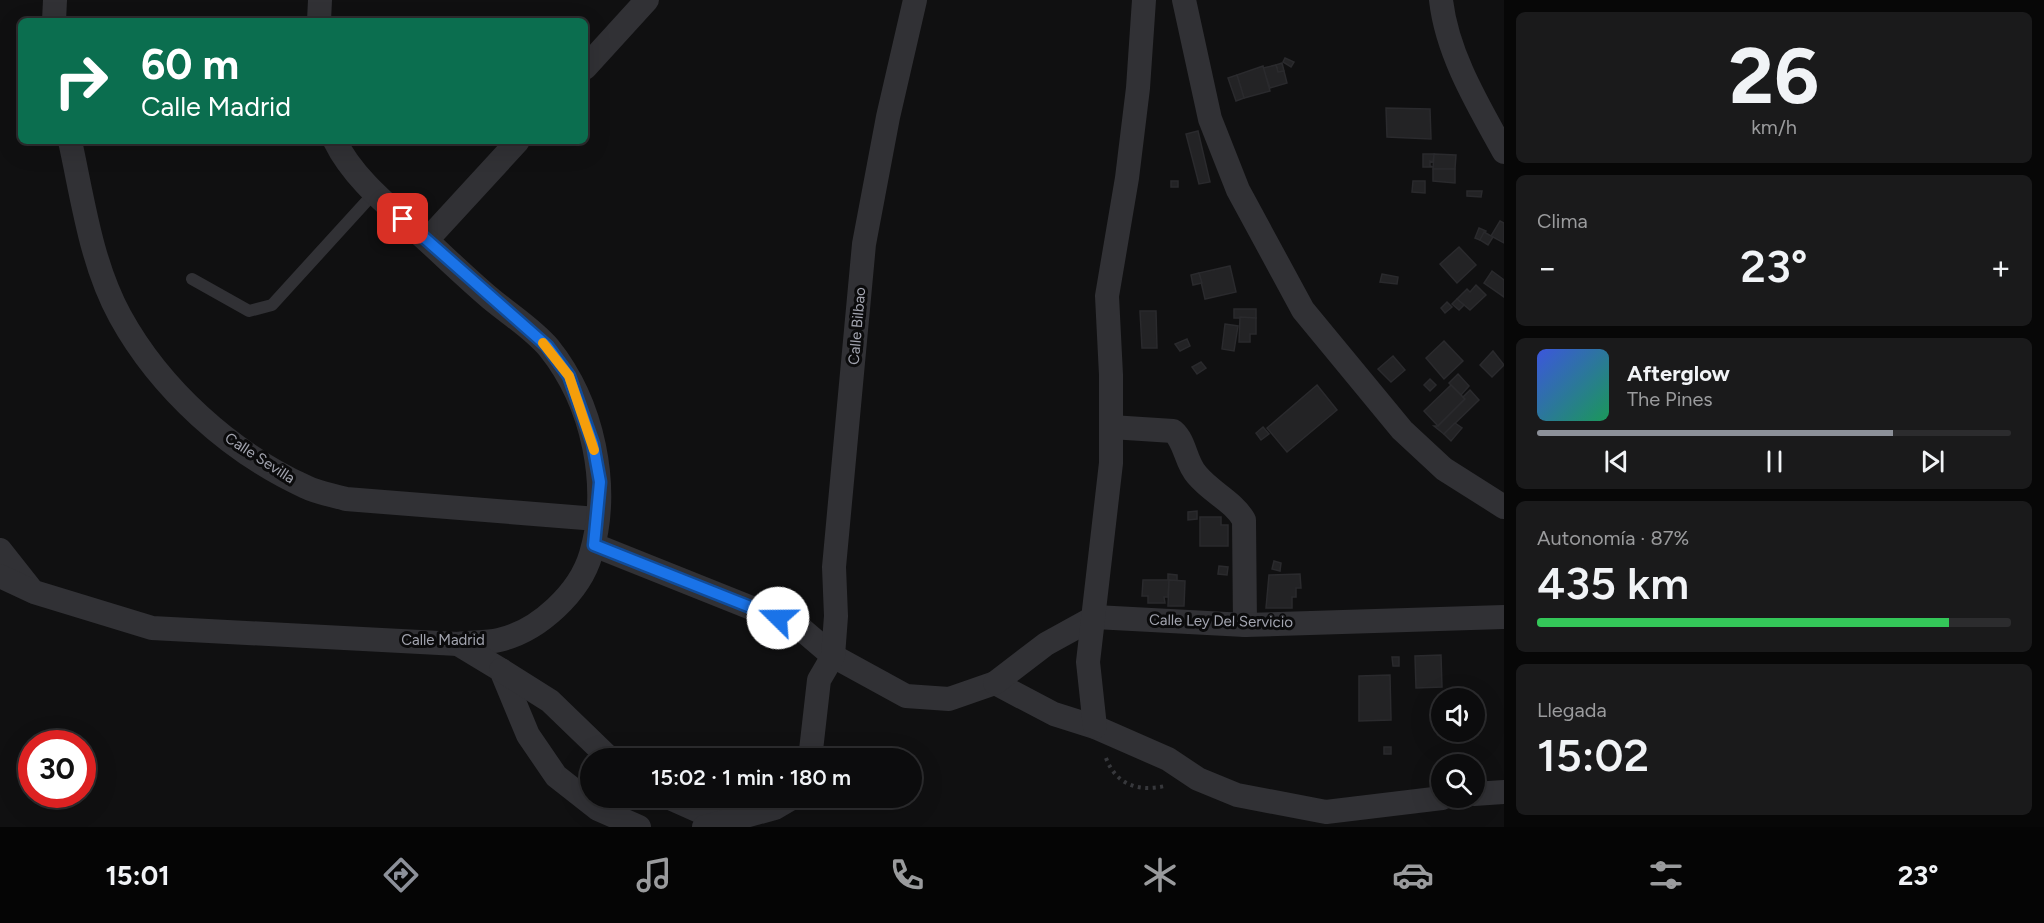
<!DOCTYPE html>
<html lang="es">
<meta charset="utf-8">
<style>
:root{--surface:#0c0c0d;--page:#1a1a1b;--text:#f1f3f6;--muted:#9a9b9d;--line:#2c2c2e;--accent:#8c9099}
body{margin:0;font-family:Figtree,sans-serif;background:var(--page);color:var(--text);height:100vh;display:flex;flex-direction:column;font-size:22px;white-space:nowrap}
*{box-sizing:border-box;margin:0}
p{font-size:20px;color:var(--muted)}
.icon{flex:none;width:33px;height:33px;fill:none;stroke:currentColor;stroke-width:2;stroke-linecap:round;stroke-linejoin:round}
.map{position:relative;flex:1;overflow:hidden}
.details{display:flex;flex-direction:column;gap:12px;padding:12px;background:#070707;width:540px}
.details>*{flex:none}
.top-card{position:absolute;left:18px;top:18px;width:570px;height:126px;border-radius:9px;box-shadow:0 6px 24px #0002,0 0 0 2px var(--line);background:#0b6e4f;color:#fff;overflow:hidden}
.tools{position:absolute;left:1431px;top:688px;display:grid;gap:12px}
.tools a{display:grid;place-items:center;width:54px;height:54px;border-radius:50%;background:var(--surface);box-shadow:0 6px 24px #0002,0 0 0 2px var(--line);font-size:30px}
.speed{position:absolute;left:18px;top:730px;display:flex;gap:12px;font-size:30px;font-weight:700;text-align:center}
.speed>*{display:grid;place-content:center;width:78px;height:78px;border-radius:50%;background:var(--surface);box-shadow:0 6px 24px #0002,0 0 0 2px var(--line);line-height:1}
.speed .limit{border:9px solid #d22;background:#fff;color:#111}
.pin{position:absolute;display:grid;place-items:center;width:51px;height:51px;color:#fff;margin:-26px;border-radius:12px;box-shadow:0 3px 9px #0006}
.me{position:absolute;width:66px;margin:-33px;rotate:292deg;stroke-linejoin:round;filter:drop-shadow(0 0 4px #0008)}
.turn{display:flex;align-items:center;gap:21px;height:126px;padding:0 24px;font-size:27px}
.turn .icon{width:78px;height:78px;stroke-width:2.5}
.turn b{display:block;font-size:42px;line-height:51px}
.big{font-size:45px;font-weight:600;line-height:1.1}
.details .tile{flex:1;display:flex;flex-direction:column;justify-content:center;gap:9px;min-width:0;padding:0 21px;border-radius:9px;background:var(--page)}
.details .dial{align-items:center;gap:0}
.dial b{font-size:78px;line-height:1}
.song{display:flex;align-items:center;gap:18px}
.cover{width:72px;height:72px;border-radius:9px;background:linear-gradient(135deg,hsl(230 70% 55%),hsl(150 70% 35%))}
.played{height:6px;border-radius:3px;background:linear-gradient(90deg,var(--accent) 75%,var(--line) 75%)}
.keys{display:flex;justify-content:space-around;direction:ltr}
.heat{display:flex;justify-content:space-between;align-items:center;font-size:33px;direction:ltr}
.charge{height:9px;border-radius:4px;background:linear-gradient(90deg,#34c759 87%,var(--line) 0)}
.trip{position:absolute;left:580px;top:748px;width:342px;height:60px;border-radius:30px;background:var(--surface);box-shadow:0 6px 24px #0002,0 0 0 2px var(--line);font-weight:600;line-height:60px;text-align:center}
.tab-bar{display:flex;height:96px;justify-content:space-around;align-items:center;background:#050505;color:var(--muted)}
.tab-bar .icon{width:42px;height:42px}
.tab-bar .active{color:var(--accent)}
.tab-bar b{font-size:27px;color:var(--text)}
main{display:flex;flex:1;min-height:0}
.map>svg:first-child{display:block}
.building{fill:#232325;stroke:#2a2a2d;stroke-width:1.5}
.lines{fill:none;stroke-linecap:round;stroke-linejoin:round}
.path{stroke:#37383c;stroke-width:4;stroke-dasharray:3 4.5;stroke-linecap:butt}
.service{stroke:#313135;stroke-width:12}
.minor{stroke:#313135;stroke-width:24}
.route-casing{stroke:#114b97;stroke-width:15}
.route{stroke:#1a73e8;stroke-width:10}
.slow{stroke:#f59e0b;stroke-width:10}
.labels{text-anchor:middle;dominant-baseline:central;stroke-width:6;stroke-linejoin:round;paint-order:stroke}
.street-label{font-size:15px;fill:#a3a5b0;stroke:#0b0b0c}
</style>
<main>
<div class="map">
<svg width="1504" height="827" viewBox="0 0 1504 827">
<rect width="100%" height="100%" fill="#101011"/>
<!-- building -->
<g class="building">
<path d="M1285,58L1294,62L1291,67L1283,62Z"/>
<path d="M1282,63L1284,71L1278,72L1276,65Z"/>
<path d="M1276,65L1278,72L1284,71L1287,83L1270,88L1263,68Z"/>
<path d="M1263,66L1270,91L1244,98L1237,75Z"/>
<path d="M1237,75L1244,98L1236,101L1228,78Z"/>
<path d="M1386,108L1430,109L1431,139L1387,137Z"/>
<path d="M1198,131L1210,182L1199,184L1186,134Z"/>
<path d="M1423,154H1434L1433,162L1430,161V166L1433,167H1423Z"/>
<path d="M1434,154L1456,155L1455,169H1433Z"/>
<path d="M1433,169H1455V183L1433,181Z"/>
<rect x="1171" y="181" width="7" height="6"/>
<path d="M1413,181H1425V193L1412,192Z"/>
<path d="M1467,191H1482L1481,197L1467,196Z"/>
<path d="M1500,221L1504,223V243L1491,236Z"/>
<path d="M1479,228L1486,231L1480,240L1475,238Z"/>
<path d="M1484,232L1493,237L1488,245L1480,240Z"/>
<path d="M1459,247L1476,265L1457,283L1440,264Z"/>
<path d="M1230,266L1236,292L1205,299L1199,273Z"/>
<path d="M1492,271L1504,280V297L1484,283Z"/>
<path d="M1199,273L1202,283L1193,285L1191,275Z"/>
<path d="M1382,274L1398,277L1397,284L1380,282Z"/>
<path d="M1476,285L1486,295L1470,310L1457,299L1467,289L1470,292Z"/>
<path d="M1457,299L1464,305L1459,310L1452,304Z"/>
<path d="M1447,302L1452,307L1445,313L1441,308Z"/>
<rect x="1234" y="309" width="22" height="9"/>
<path d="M1140,311H1156L1157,348H1142Z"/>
<path d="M1240,317L1256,318V334H1250V342H1239Z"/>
<path d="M1225,324L1238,326L1234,351L1222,349Z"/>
<path d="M1187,339L1190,346L1180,351L1175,344Z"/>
<path d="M1444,341L1463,361L1444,379L1426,358Z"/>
<path d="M1493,351L1504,365L1492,377L1480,365Z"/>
<path d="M1393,356L1405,370L1391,382L1378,369Z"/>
<path d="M1201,362L1206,368L1197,374L1192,367Z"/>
<path d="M1458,374L1469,386L1461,395L1449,383Z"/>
<path d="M1430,379L1436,385L1430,391L1424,385Z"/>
<path d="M1317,385L1337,410L1287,452L1267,428Z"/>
<path d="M1451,385L1465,399L1438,426L1424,411Z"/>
<path d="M1470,390L1479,400L1444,434L1434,426H1438L1465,399L1463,397Z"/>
<path d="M1455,423L1462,428L1451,441L1444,434Z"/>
<path d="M1263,427L1269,434L1261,440L1256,433Z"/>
<path d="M1197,511V519L1188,520V512Z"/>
<path d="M1200,517H1221V525H1228V546H1200Z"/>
<path d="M1274,561L1281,563L1280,571L1272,569Z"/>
<path d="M1219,566L1228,567L1227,575L1218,574Z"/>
<path d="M1168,574L1177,575V581H1168Z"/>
<path d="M1300,574L1301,588H1296V597H1292V608H1266L1269,575Z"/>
<path d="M1143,580H1169L1168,597H1164L1165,603H1148V596H1142Z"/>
<path d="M1169,580L1185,581L1184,606H1168Z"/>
<path d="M1441,655L1442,687L1416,688L1415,656Z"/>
<path d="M1392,657H1399V666H1393Z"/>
<path d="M1390,675L1391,720L1359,721V676Z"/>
<rect x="1384" y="747" width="7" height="7"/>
</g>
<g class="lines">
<!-- path -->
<path class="path" d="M1106,758C1116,785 1139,792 1165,786"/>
<!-- service -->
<path class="service" d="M192,279L249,311L272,305L375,192"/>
<!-- minor -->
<g class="minor">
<path d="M1184,0L1210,119L1238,190L1303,310L1402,430L1444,469L1504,507"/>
<path d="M1441,0C1447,54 1478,105 1504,152"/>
<path d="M54,21L55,0"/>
<path d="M319,21L320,0"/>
<path d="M585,68L647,0"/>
<path d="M70,141C83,200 91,263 120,316C160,389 231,453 306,487C318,493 333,495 346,499L597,519"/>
<path d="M427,240L518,141"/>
<path d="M1111,427L1173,431C1186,442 1185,462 1197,475C1212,493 1233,501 1244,520L1245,625"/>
<path d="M594,545L799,627L833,656L906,696L949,699L995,683L1054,714L1095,727L1168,759L1198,779L1237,795L1326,812L1442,798"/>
<path d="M0,550L30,588"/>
<path d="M0,576L34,592L152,628L458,644C472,642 486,643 499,640C539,631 580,592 591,554C611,486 593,403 549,348C533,329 509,314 490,298C464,276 439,251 413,228C385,203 352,176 335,141"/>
<path d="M458,644L501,670L528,735L556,776L598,809L639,827"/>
<path d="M501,670L550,701L610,759"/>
<path d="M995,683L1046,644L1095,617L1245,625L1504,617"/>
<path d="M1095,727L1088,662L1111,463V375L1107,296L1127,178L1138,88L1144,0"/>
<path d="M810,759L819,680L833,656L836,616L834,567L864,244L888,117L915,0"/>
<path d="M1474,794L1504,792"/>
<path d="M670,798L726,823"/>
<path d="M704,827L775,808L792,798"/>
</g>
</g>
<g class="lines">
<!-- route casing -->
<g class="route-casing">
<path id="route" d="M403,219L547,346L569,376L593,444L600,482L594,545L778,618"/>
</g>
<!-- route -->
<use href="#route" class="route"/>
<!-- slow -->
<path class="slow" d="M543,343L569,376L594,450"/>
</g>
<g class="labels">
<!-- street labels -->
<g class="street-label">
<text transform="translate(857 326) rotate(-85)">Calle Bilbao</text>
<text transform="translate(260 458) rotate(33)">Calle Sevilla</text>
<text transform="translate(1221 621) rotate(1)">Calle Ley Del Servicio</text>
<text x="443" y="640">Calle Madrid</text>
</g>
</g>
</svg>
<div class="tools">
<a><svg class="icon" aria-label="sound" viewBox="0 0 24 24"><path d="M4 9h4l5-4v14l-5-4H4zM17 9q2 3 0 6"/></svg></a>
<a><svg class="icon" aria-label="search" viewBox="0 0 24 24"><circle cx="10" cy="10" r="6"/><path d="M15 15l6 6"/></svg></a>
</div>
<div class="speed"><div class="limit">30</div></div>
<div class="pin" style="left:403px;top:219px;background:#d93025"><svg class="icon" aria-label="arrive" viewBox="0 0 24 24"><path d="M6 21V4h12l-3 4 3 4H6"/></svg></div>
<svg class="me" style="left:778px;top:618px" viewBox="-20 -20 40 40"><circle r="19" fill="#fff"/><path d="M0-13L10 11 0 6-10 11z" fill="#1a73e8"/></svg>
<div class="trip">15:02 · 1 min · 180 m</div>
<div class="top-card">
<div class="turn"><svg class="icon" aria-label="right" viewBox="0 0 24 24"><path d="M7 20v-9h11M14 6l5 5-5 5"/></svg><div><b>60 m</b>Calle Madrid</div></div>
</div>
</div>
<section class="details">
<div class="tile dial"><b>26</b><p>km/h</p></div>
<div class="tile"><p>Clima</p>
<div class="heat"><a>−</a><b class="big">23°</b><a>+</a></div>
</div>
<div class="tile">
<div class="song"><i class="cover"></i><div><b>Afterglow</b><p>The Pines</p></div></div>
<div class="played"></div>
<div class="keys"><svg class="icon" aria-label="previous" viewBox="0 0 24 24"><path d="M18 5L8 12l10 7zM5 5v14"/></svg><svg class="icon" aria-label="pause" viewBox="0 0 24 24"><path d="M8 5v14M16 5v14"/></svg><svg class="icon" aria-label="next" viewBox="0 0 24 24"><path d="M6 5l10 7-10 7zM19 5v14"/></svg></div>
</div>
<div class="tile"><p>Autonomía · 87%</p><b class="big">435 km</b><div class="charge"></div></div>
<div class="tile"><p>Llegada</p><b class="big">15:02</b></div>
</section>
</main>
<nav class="tab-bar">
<b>15:01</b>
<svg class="icon active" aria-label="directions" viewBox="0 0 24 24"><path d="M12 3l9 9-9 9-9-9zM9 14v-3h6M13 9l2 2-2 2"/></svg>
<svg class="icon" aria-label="music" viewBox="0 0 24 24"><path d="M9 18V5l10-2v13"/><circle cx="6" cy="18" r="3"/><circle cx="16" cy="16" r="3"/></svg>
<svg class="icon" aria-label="phone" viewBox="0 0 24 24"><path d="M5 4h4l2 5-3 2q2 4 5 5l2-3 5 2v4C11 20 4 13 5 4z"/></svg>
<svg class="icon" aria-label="climate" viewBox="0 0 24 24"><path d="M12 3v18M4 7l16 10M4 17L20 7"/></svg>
<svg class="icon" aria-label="car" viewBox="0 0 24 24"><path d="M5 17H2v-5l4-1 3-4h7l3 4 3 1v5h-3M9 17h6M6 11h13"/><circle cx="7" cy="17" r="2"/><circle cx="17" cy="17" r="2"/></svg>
<svg class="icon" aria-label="filters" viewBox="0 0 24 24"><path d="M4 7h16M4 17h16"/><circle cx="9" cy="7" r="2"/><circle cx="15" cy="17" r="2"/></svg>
<b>23°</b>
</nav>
